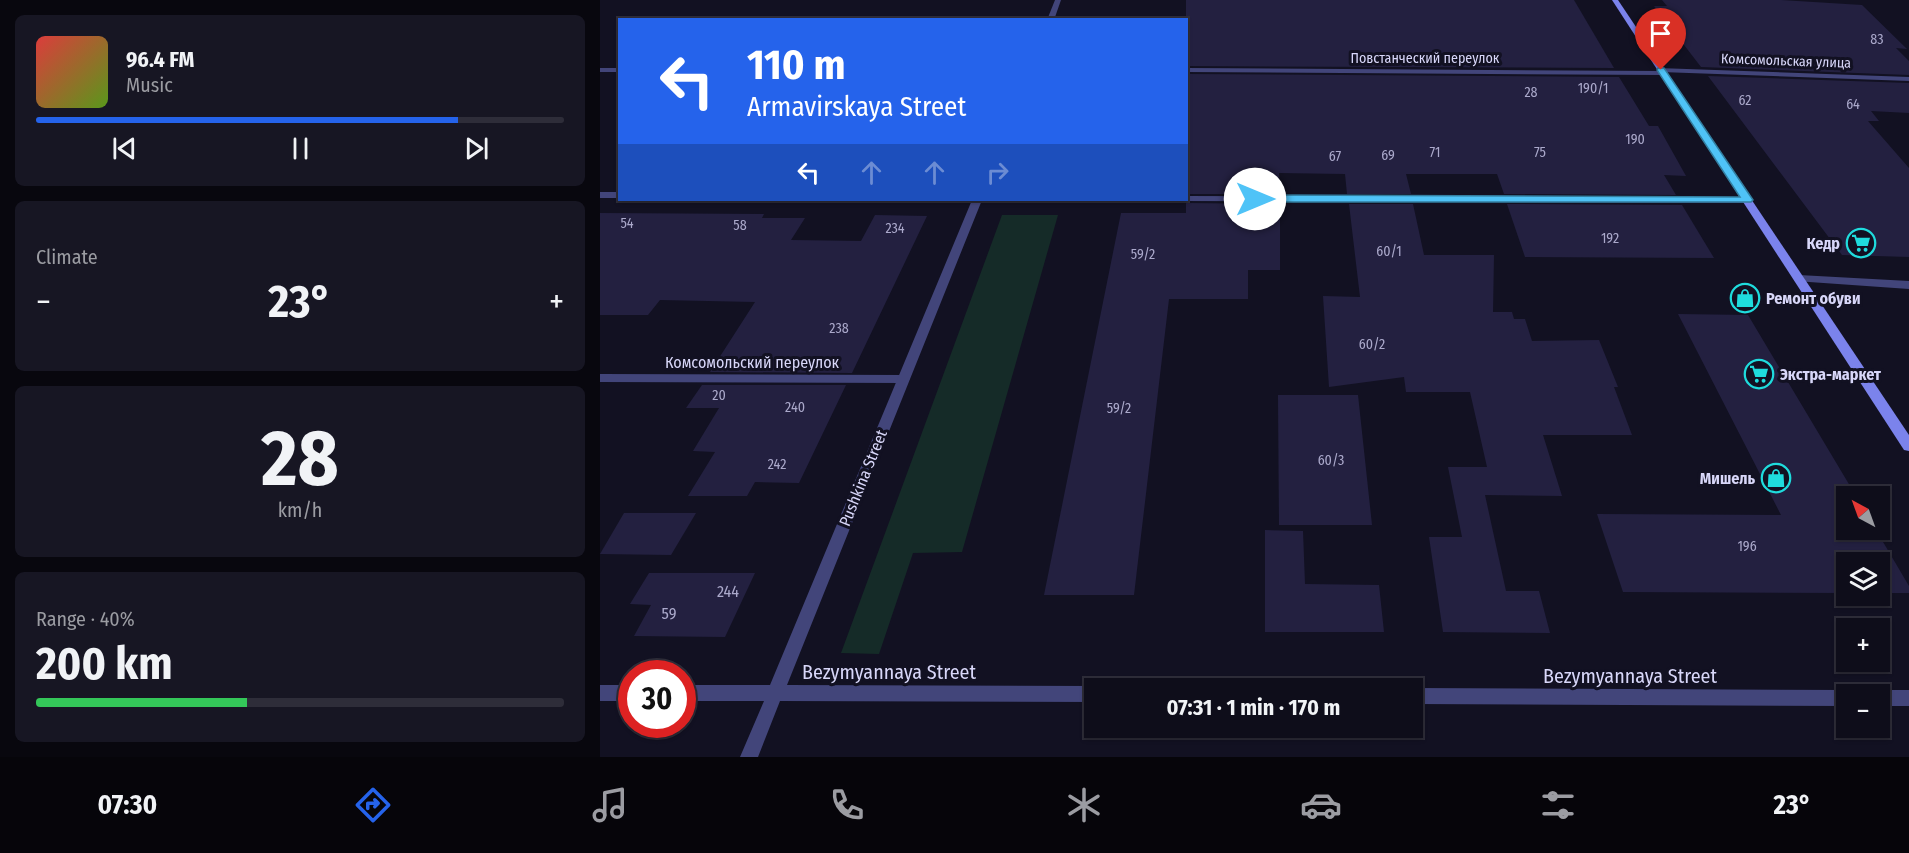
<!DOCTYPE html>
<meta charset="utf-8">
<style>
:root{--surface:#0e0d1a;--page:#171623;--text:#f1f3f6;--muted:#9b9ca2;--line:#2e2d39;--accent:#2563eb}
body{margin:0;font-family:"Fira Sans Condensed",sans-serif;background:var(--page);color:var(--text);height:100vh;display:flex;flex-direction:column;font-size:22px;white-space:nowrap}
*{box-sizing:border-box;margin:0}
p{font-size:20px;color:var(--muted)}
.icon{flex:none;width:33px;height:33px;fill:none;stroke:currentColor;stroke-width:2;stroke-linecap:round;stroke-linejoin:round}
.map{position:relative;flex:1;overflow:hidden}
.sheet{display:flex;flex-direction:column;gap:15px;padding:15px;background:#08070e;width:600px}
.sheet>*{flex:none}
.hud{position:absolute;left:18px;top:18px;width:570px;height:183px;border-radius:0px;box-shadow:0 2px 4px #0004,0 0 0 2px var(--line);background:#2563eb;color:#fff;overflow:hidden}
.needle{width:39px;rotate:319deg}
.fabs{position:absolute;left:1236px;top:486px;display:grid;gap:12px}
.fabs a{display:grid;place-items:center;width:54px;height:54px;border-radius:0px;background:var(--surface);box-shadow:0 2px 4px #0004,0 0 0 2px var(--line);font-size:30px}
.speed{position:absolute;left:18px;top:660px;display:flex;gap:12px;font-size:30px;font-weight:700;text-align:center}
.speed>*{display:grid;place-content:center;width:78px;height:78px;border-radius:50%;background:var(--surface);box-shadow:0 2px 4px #0004,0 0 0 2px var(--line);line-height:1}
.speed .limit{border:9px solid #d22;background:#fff;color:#111}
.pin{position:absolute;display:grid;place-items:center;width:51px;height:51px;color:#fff;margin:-62px -26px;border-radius:50% 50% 50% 0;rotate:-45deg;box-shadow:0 0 6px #0007}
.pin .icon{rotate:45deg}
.me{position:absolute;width:66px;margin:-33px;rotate:90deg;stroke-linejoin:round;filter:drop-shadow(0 0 4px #0008)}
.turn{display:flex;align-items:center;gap:21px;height:126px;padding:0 30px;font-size:27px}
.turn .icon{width:78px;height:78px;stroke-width:2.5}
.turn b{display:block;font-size:42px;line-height:51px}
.lanes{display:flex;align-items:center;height:57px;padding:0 30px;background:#0003;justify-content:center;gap:30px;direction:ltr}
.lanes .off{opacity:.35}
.big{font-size:45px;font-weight:700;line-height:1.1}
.sheet .widget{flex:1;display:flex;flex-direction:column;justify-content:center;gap:9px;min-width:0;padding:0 21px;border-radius:9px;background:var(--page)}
.sheet .dial{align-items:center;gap:0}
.dial b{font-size:78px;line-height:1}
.song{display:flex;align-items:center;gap:18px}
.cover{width:72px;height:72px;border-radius:9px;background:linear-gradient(135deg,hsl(0 70% 55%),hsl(90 70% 35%))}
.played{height:6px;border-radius:3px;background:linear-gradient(90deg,var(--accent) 80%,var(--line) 80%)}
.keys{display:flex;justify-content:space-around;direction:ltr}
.heat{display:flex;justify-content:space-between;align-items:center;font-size:33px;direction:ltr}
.charge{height:9px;border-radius:4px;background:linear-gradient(90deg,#34c759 40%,var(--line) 0)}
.trip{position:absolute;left:484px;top:678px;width:339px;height:60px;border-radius:0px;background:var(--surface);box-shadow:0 2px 4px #0004,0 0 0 2px var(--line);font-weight:700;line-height:60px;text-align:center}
.tabs{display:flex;height:96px;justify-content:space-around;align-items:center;background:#06050a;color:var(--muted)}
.tabs .icon{width:42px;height:42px}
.tabs .selected{color:var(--accent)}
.tabs b{font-size:27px;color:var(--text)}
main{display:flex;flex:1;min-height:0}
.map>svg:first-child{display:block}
.green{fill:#152b28}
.building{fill:#232040}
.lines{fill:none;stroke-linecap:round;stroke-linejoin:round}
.lane{fill:#42457a;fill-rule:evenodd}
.street{fill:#42457a;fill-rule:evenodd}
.secondary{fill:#7b83ec;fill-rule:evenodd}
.route{fill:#4fc3f7;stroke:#337fa1;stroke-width:1.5}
.labels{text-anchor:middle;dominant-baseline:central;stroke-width:6;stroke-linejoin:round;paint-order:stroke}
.number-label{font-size:14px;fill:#aba9cb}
.far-street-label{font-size:14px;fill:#d8d7f9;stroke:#121122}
.poi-label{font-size:16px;font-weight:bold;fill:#d8d7f9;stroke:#121122;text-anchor:end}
.street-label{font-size:16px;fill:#d8d7f9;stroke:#121122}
.near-number-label{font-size:16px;fill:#aba9cb}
.near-street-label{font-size:20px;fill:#d8d7f9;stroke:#121122}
</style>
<main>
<section class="sheet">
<div class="widget">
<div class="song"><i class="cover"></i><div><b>96.4 FM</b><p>Music</p></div></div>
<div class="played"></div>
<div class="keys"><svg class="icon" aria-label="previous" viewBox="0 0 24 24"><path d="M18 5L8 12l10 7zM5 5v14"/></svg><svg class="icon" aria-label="pause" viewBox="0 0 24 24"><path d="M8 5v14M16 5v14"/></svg><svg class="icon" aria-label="next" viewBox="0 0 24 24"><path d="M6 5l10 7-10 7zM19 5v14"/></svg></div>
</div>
<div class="widget"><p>Climate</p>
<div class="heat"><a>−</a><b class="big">23°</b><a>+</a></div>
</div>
<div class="widget dial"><b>28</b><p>km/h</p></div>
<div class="widget"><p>Range · 40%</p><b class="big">200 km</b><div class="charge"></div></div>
</section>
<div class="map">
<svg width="1309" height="757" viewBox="0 0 1309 757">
<rect width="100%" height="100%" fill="#121122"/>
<!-- green -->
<path class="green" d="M402,215H458L362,552L313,553L279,654L241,653Z"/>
<!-- building -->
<g class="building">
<path d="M586,0H974L1014,68L586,66Z"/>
<path d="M1062,0H1181L1262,5L1307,49L1296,48L1309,61V75L1101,67L1054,6H1067Z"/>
<path d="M586,74L1019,77L1049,126H1058L1086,176L1064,175L1076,195L904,194L897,174H806L811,194H747L745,174L679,173L680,194H586Z"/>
<path d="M1108,76L1309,83V113L1271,111L1279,121H1268L1309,168V257L1242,255Z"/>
<path d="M586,203L680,204V270H648V299H569L534,595H444L521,213H586Z"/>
<path d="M749,204H813L824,255H894L893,312H912L914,319H925L932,341L999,340L1018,387H1014L1032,435H943L962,496L885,495L906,591H939L950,633L843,632L829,537H862L848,467H887L870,392H806L804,377L729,387L723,296L760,297Z"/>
<path d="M907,204L1082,205L1114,258L925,257Z"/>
<path d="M0,213L164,214L162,218H205L191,240L261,241L275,215L327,216L252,373L110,372L155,302L60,300L48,315H0Z"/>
<path d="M1078,314L1148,315L1256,496H1246V530H1276L1309,586V593H1280V562H1246V593L1023,592L997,514L1181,515Z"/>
<path d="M102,385H246L199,483L155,482L147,496H88L115,452L93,451L119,408H86Z"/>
<path d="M678,395H758L772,525H679Z"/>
<path d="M24,513H96L71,555L0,554Z"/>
<path d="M665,530L703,531L705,584L779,585L784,632H665Z"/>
<path d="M49,573H155L125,637L34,636L51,605L30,604Z"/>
</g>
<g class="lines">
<!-- lane -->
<g class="lane">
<rect x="0" y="68" width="20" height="4"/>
<path d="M586,68L1063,71L1067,73L1063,75L586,72Z"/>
<path d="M0,374L304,375L310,379L304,383L0,382Z"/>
</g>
<!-- street -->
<g class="street">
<path d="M455,0H461L454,20H447Z"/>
<path d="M1058,68L1309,77V81L1061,72H1058Z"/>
<rect x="0" y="192" width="20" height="6"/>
<path d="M586,196L1147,197L1152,200L1147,203L583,201L582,200H586Z"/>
<path d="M372,200H382L187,685L495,686L501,688H495V702L180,701L158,757H140L164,701H82V685H170Z"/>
<path d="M1199,275L1309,281V289L1195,281L1194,279Z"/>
<rect x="0" y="685" width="32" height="16"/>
<path d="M811,688H813L1246,690L1253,694H1246V706L813,704V688Z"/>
<path d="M1280,690H1309V706H1280V694H1273Z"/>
</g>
<!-- secondary -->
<path class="secondary" d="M1012,0H1018L1309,435V451L1304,450Z"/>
</g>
<!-- route -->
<path class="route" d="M1058,68H1064L1153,200L1151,202H655L649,199L655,195L1140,197L1057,70Z"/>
<!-- icons -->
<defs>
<g id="supermarket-ring" transform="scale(1.5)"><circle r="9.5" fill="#121122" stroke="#1fdcdd" stroke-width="1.5"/><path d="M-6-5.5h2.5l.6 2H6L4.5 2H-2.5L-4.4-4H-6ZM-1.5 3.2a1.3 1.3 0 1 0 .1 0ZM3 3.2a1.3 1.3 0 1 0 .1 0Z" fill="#1fdcdd"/></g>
<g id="shop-ring" transform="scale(1.5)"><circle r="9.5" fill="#121122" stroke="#1fdcdd" stroke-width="1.5"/><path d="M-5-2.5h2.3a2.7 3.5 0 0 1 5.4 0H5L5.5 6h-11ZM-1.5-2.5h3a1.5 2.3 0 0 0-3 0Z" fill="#1fdcdd"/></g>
</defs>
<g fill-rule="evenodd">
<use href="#supermarket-ring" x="1261" y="243"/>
<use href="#shop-ring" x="1145" y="298"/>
<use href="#supermarket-ring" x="1159" y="374"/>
<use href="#shop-ring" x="1176" y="478"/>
</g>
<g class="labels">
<!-- number labels -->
<g class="number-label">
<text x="1277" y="39">83</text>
<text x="993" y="88">190/1</text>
<text x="931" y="92">28</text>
<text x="1145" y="100">62</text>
<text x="1253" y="104">64</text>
<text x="1035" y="139">190</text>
<text x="835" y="152">71</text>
<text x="940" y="152">75</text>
<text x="788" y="155">69</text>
<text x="735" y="156">67</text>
<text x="27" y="223">54</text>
<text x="140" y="225">58</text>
<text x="295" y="228">234</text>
<text x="1010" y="238">192</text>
<text x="789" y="251">60/1</text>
<text x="543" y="254">59/2</text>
<text x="239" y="328">238</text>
<text x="772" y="344">60/2</text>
<text x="119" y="395">20</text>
<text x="195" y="407">240</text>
<text x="519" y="408">59/2</text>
<text x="731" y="460">60/3</text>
<text x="177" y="464">242</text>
<text x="1147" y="546">196</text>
</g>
<!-- far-street labels -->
<g class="far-street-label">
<text x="825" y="58">Повстанческий переулок</text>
<text transform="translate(1186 61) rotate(2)">Комсомольская улица</text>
</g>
<!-- poi labels -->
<g class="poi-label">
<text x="1240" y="243">Кедр</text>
<text x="1166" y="298" text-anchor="start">Ремонт обуви</text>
<text x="1180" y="374" text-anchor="start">Экстра-маркет</text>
<text x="1155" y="478">Мишель</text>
</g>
<!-- street labels -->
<g class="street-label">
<text x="152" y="362">Комсомольский переулок</text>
<text transform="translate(263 478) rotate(-68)">Pushkina Street</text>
</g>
<!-- near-number labels -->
<g class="near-number-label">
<text x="128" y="591">244</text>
<text x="69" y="613">59</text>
</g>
<!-- near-street labels -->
<g class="near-street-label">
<text x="289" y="672">Bezymyannaya Street</text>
<text x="1030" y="676">Bezymyannaya Street</text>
</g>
</g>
</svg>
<div class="fabs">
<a><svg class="needle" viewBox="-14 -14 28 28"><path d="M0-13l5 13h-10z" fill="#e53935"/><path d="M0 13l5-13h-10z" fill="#9b9ca2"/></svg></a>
<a><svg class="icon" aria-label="layers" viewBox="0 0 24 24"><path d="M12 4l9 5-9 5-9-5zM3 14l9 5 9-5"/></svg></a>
<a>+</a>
<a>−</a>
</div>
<div class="speed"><div class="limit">30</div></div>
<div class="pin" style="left:1061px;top:70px;background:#d93025"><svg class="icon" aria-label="arrive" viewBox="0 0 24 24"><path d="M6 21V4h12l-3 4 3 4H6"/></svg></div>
<svg class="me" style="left:655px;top:199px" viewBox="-20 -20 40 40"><circle r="19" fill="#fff"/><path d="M0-13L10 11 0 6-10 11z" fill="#4fc3f7"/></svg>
<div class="trip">07:31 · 1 min · 170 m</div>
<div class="hud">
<div class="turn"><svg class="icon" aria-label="left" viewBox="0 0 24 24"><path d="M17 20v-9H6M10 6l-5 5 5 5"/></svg><div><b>110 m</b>Armavirskaya Street</div></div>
<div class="lanes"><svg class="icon" aria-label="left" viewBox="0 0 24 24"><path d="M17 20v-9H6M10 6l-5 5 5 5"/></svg><svg class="icon off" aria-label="ahead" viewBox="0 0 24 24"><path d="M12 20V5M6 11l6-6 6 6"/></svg><svg class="icon off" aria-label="ahead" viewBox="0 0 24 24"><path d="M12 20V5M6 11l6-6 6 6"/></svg><svg class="icon off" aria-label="right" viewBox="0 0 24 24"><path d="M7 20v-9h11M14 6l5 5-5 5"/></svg></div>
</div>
</div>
</main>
<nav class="tabs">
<b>07:30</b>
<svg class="icon selected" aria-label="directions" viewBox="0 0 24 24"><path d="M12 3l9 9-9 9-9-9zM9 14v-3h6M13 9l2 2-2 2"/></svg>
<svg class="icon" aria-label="music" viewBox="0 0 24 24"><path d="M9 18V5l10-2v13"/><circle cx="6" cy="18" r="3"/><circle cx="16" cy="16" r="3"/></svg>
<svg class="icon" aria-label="phone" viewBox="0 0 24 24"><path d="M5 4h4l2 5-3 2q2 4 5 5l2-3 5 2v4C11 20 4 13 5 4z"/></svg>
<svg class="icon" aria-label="climate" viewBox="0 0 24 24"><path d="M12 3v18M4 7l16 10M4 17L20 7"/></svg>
<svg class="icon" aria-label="car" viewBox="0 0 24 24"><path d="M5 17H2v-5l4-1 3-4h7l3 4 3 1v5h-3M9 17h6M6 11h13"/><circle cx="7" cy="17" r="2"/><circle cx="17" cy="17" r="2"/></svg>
<svg class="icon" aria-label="filters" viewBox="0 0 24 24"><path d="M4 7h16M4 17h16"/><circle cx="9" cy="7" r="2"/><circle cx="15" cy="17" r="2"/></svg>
<b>23°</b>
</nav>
